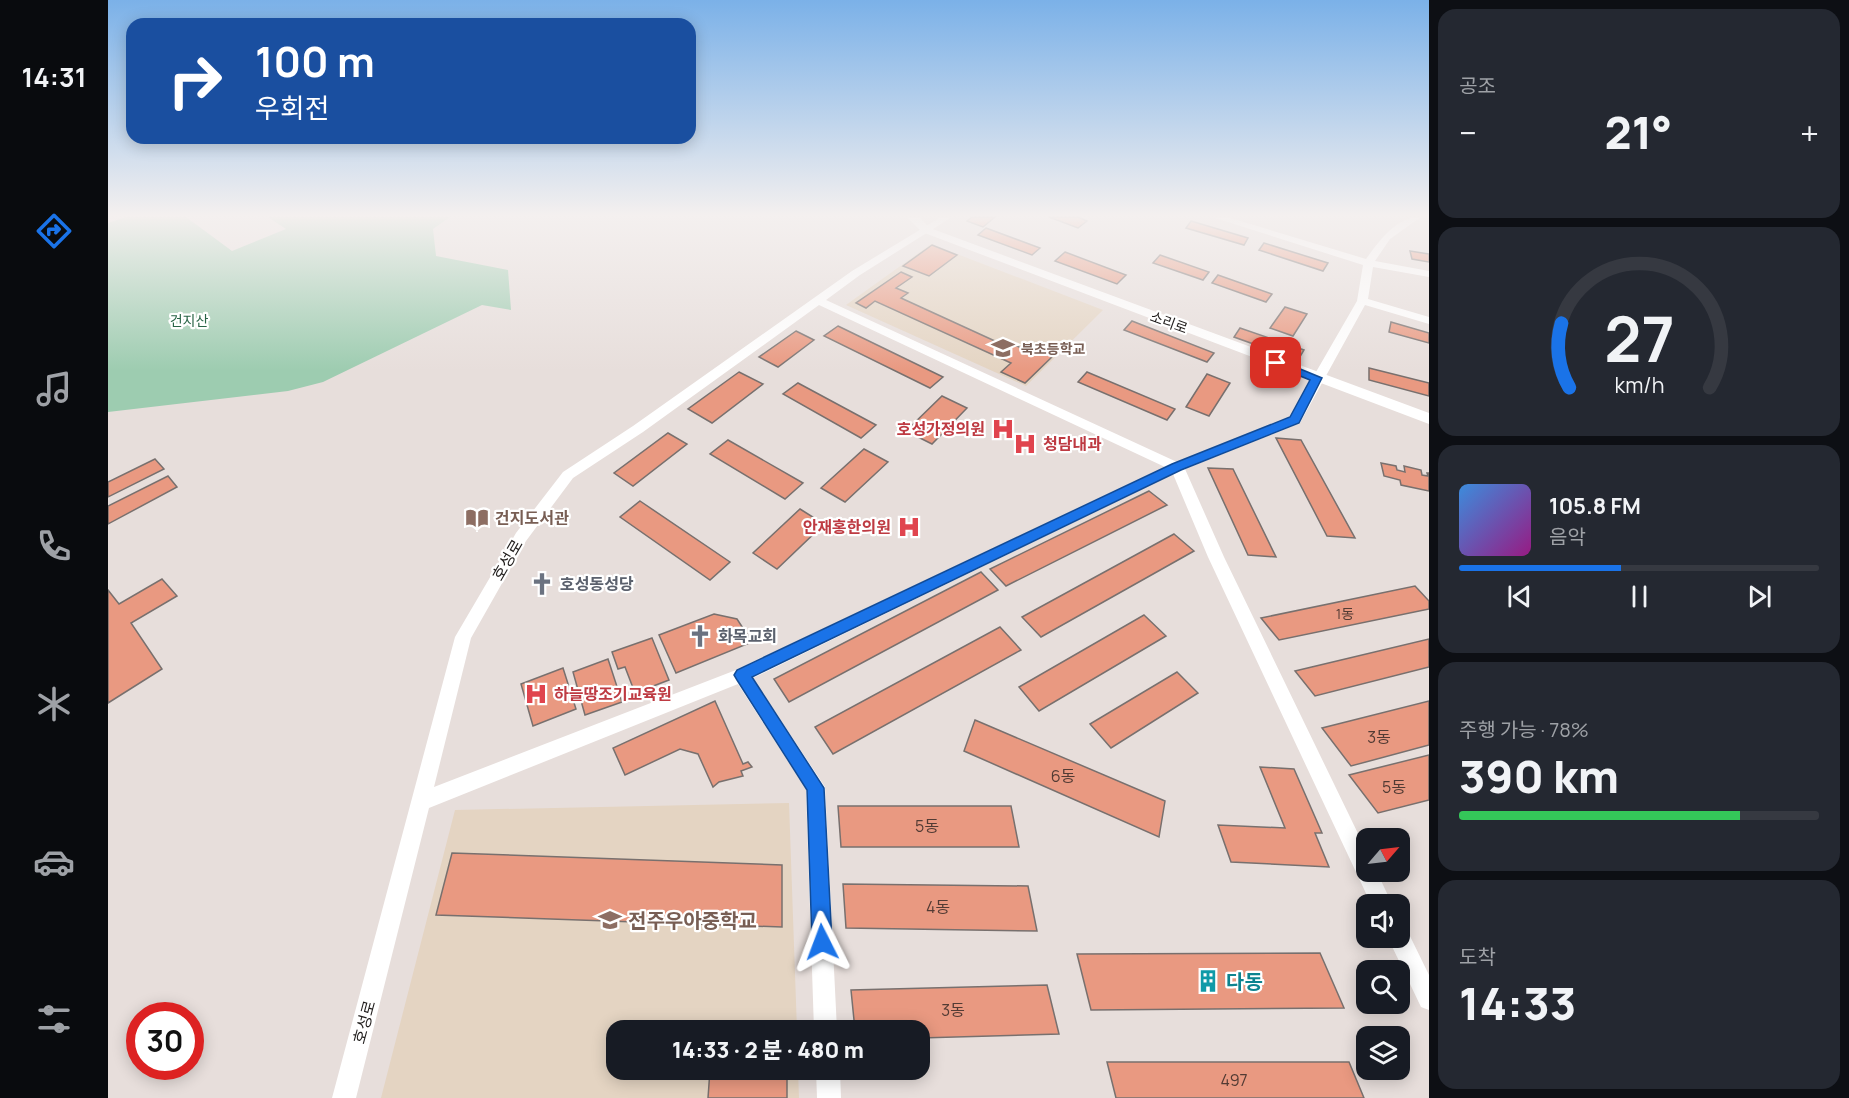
<!DOCTYPE html>
<html lang="ko">
<meta charset="utf-8">
<style>
:root{--surface:#171b24;--page:#242831;--text:#f1f3f6;--muted:#9ea1a6;--line:#363941;--accent:#1a73e8}
body{margin:0;font-family:Manrope,"Noto Sans KR",sans-serif;background:var(--page);color:var(--text);height:100vh;display:flex;flex-direction:column;font-size:22px;white-space:nowrap}
*{box-sizing:border-box;margin:0}
p{font-size:20px;color:var(--muted)}
.icon{flex:none;width:33px;height:33px;fill:none;stroke:currentColor;stroke-width:2;stroke-linecap:round;stroke-linejoin:round}
.map{position:relative;flex:1;overflow:hidden}
.sheet{display:flex;flex-direction:column;gap:9px;padding:9px;background:#0d0f14;width:420px}
.sheet>*{flex:none}
.banner{position:absolute;left:18px;top:18px;width:570px;height:126px;border-radius:18px;box-shadow:0 3px 15px #0003;background:#1a4fa0;color:#fff;overflow:hidden}
.needle{width:39px;rotate:62deg}
.fabs{position:absolute;left:1248px;top:828px;display:grid;gap:12px}
.fabs a{display:grid;place-items:center;width:54px;height:54px;border-radius:12px;background:var(--surface);box-shadow:0 3px 15px #0003;font-size:30px}
.speed{position:absolute;left:18px;top:1002px;display:flex;gap:12px;font-size:30px;font-weight:700;text-align:center}
.speed>*{display:grid;place-content:center;width:78px;height:78px;border-radius:50%;background:var(--surface);box-shadow:0 3px 15px #0003;line-height:1}
.speed .limit{border:9px solid #d22;background:#fff;color:#111}
.pin{position:absolute;display:grid;place-items:center;width:51px;height:51px;color:#fff;margin:-26px;border-radius:12px;box-shadow:0 3px 9px #0006}
.me{position:absolute;width:66px;margin:-33px;rotate:357deg;stroke-linejoin:round;filter:drop-shadow(0 0 4px #0008)}
.turn{display:flex;align-items:center;gap:21px;height:126px;padding:0 30px;font-size:27px}
.turn .icon{width:78px;height:78px;stroke-width:2.5}
.turn b{display:block;font-size:42px;line-height:51px}
.big{font-size:45px;font-weight:800;line-height:1.1}
.sheet .tile{flex:1;display:flex;flex-direction:column;justify-content:center;gap:9px;min-width:0;padding:0 21px;border-radius:18px;background:var(--page)}
.sheet .dial{align-items:center;gap:0}
.dial svg{height:156px;overflow:visible;fill:none;stroke:var(--line);stroke-width:7;stroke-linecap:round;text-anchor:middle}
.dial text{fill:var(--text);stroke:none}
.song{display:flex;align-items:center;gap:18px}
.cover{width:72px;height:72px;border-radius:9px;background:linear-gradient(135deg,hsl(210 70% 55%),hsl(310 70% 35%))}
.played{height:6px;border-radius:3px;background:linear-gradient(90deg,var(--accent) 45%,var(--line) 45%)}
.keys{display:flex;justify-content:space-around;direction:ltr}
.heat{display:flex;justify-content:space-between;align-items:center;font-size:33px;direction:ltr}
.charge{height:9px;border-radius:4px;background:linear-gradient(90deg,#34c759 78%,var(--line) 0)}
.trip{position:absolute;left:498px;top:1020px;width:324px;height:60px;border-radius:18px;background:var(--surface);box-shadow:0 3px 15px #0003;font-weight:800;line-height:60px;text-align:center}
main{display:flex;flex:1;min-height:0}
.menu{display:flex;flex-direction:column;width:108px;justify-content:space-around;align-items:center;background:#090b0e;color:var(--muted)}
.menu .icon{width:42px;height:42px}
.menu .active{color:var(--accent)}
.menu b{font-size:27px;color:var(--text)}
.map>svg:first-child{display:block}
.education{fill:#e4d4c2}
.green{fill:#9dccb0}
.building{fill:#e99981;stroke:#78706e;stroke-width:1.5}
.lines{fill:none;stroke-linecap:round;stroke-linejoin:round}
.minor{fill:#fff;fill-rule:evenodd}
.tertiary{fill:#fff;fill-rule:evenodd}
.route{fill:#1a73e8;stroke:#114b97;stroke-width:1.5}
.labels{text-anchor:middle;dominant-baseline:central;stroke-width:4.5;stroke-linejoin:round;paint-order:stroke}
.far-park-label{font-size:14px;fill:#286446;stroke:#fff}
.far-street-label{font-size:14px;fill:#1f1c1b;stroke:#fff}
.far-education-label{font-size:14px;font-weight:bold;fill:#785e54;stroke:#fff;text-anchor:start}
.number-label{font-size:14px;fill:#523b34}
.health-label{font-size:16px;font-weight:bold;fill:#be3a42;stroke:#fff;text-anchor:end}
.education-label{font-size:16px;font-weight:bold;fill:#785e54;stroke:#fff;text-anchor:start}
.street-label{font-size:16px;fill:#1f1c1b;stroke:#fff}
.worship-label{font-size:16px;font-weight:bold;fill:#5b616d;stroke:#fff;text-anchor:start}
.near-number-label{font-size:16px;fill:#523b34}
.near-education-label{font-size:20px;font-weight:bold;fill:#785e54;stroke:#fff;text-anchor:start}
.near-culture-label{font-size:20px;font-weight:bold;fill:#0d838f;stroke:#fff;text-anchor:start}
</style>
<main>
<nav class="menu">
<b>14:31</b>
<svg class="icon active" aria-label="directions" viewBox="0 0 24 24"><path d="M12 3l9 9-9 9-9-9zM9 14v-3h6M13 9l2 2-2 2"/></svg>
<svg class="icon" aria-label="music" viewBox="0 0 24 24"><path d="M9 18V5l10-2v13"/><circle cx="6" cy="18" r="3"/><circle cx="16" cy="16" r="3"/></svg>
<svg class="icon" aria-label="phone" viewBox="0 0 24 24"><path d="M5 4h4l2 5-3 2q2 4 5 5l2-3 5 2v4C11 20 4 13 5 4z"/></svg>
<svg class="icon" aria-label="climate" viewBox="0 0 24 24"><path d="M12 3v18M4 7l16 10M4 17L20 7"/></svg>
<svg class="icon" aria-label="car" viewBox="0 0 24 24"><path d="M5 17H2v-5l4-1 3-4h7l3 4 3 1v5h-3M9 17h6M6 11h13"/><circle cx="7" cy="17" r="2"/><circle cx="17" cy="17" r="2"/></svg>
<svg class="icon" aria-label="filters" viewBox="0 0 24 24"><path d="M4 7h16M4 17h16"/><circle cx="9" cy="7" r="2"/><circle cx="15" cy="17" r="2"/></svg>
</nav>
<div class="map">
<svg width="1321" height="1098" viewBox="0 0 1321 1098">
<rect width="100%" height="100%" fill="#e7dedb"/>
<!-- education -->
<g class="education">
<path d="M823,244L995,310L918,386L738,305Z"/>
<path d="M681,803L689,1030H508V1070H690L691,1098H273L347,810Z"/>
</g>
<!-- green -->
<path class="green" d="M18,217H78L124,251L178,229L160,217H342L325,229L328,256L400,270L403,310L374,305L215,382L180,391L0,412V223Z"/>
<!-- building -->
<g class="building">
<path d="M864,217H887L875,227L859,221Z"/>
<path d="M941,217H970L979,221L970,228Z"/>
<path d="M1083,221L1140,238L1136,245L1078,228Z"/>
<path d="M878,228L932,248L924,255L870,235Z"/>
<path d="M1156,243L1220,263L1215,271L1151,250Z"/>
<path d="M824,245L849,255L821,276L795,266Z"/>
<path d="M1302,251L1321,254V262L1304,259Z"/>
<path d="M957,252L1018,275L1009,284L947,261Z"/>
<path d="M1052,255L1101,272L1095,280L1045,263Z"/>
<path d="M793,272L804,277L788,288L800,293L793,298L900,347L903,343L915,349L923,342L948,353L917,383L893,372L903,363L767,301L758,308L748,303Z"/>
<path d="M1110,275L1164,294L1158,302L1104,283Z"/>
<path d="M1177,307L1199,314L1185,336L1162,328Z"/>
<path d="M1024,321L1106,353L1099,362L1016,330Z"/>
<path d="M1283,322L1321,333V343L1281,332Z"/>
<path d="M730,326L835,377L822,388L716,336Z"/>
<path d="M1132,328L1196,350L1190,360L1126,337Z"/>
<path d="M688,331L706,340L670,367L651,357Z"/>
<path d="M1261,368L1321,383V396L1261,380Z"/>
<path d="M631,372L655,384L604,423L580,409Z"/>
<path d="M979,372L1067,409L1059,420L970,382Z"/>
<path d="M1099,374L1122,383L1101,416L1078,407Z"/>
<path d="M690,383L768,425L753,438L675,394Z"/>
<path d="M834,396L859,408L824,444L798,431Z"/>
<path d="M560,433L579,444L525,486L506,473Z"/>
<path d="M1168,438L1193,440L1247,538L1219,536Z"/>
<path d="M620,440L695,483L677,499L602,454Z"/>
<path d="M756,449L780,462L737,502L713,488Z"/>
<path d="M47,459L56,469L0,497V482Z"/>
<path d="M1273,463L1288,466L1289,470L1297,472L1296,466L1313,470L1314,475L1320,476L1319,473H1321V491L1293,485L1292,480L1276,476Z"/>
<path d="M1100,468L1125,469L1168,557L1140,555Z"/>
<path d="M60,476L69,487L0,524V506Z"/>
<path d="M1041,491L1059,505L898,586L882,569Z"/>
<path d="M532,501L622,562L602,580L512,517Z"/>
<path d="M692,509L716,524L669,569L645,553Z"/>
<path d="M1066,534L1086,551L933,637L914,617Z"/>
<path d="M873,572L890,590L681,702L666,679Z"/>
<path d="M54,579L69,596L23,623L54,669L0,703V590L11,604Z"/>
<path d="M1307,586L1321,601V609L1171,640L1153,618Z"/>
<path d="M606,614L629,619L644,642L568,673L551,635Z"/>
<path d="M1036,615L1058,636L931,711L911,687Z"/>
<path d="M892,627L913,650L725,754L707,727Z"/>
<path d="M544,638L561,680L527,693L517,667L510,669L504,652Z"/>
<path d="M1321,639V667L1207,696L1187,671Z"/>
<path d="M500,659L514,702L477,715L465,672Z"/>
<path d="M455,668L468,709L425,726L413,684Z"/>
<path d="M1069,672L1090,693L1003,748L982,724Z"/>
<path d="M607,701L635,764L640,762L644,767L633,771L635,776L611,782L605,787L590,754L572,749L517,775L505,748Z"/>
<path d="M1321,701V745L1243,766L1214,728Z"/>
<path d="M867,720L1057,801L1051,837L856,751Z"/>
<path d="M1321,755V800L1270,813L1241,775Z"/>
<path d="M1152,767L1186,769L1214,833H1207L1221,867L1123,862L1110,825L1177,828Z"/>
<path d="M730,806H903L911,847H733Z"/>
<path d="M344,853L674,865V927L328,915Z"/>
<path d="M735,884L920,886L929,931L738,928Z"/>
<path d="M1212,953L1236,1008L983,1010L969,954Z"/>
<path d="M939,985L951,1034L812,1038V1030H747L743,990Z"/>
<path d="M999,1062H1241L1256,1098H1008Z"/>
<path d="M602,1070H679V1098H600Z"/>
</g>
<g class="lines">
<!-- minor -->
<g class="minor">
<path d="M833,217H844L752,275L718,300L1069,462L1182,417L1249,301L1255,265L1104,217H1119L1258,259C1272,240 1288,217 1313,217L1282,239L1267,261L1321,271V277L1265,267L1260,299L1321,317V324L1257,305L1192,423L1077,469L1116,557L1258,850V872H1269L1284,904H1263L1100,557L1065,474L645,678L717,787L729,1030H706L698,789L630,684L321,808L248,1098H224L347,637L408,533L455,472L525,426L744,271ZM711,305L1057,467L628,670L326,787L363,638L418,541L465,478L535,432Z"/>
<path d="M1292,927L1299,930L1321,975V1010L1313,1007L1280,938H1292Z"/>
<path d="M708,1070H732L733,1098H709Z"/>
</g>
<!-- tertiary -->
<path class="tertiary" d="M799,217H811L822,228L1321,413V424L814,232Z"/>
</g>
<!-- sky -->
<linearGradient id="sky" x2="0" y2="1"><stop stop-color="#7bb1e8"/><stop offset="0.58" stop-color="#f4f0ef"/><stop offset="1" stop-color="#f4f0ef" stop-opacity="0"/></linearGradient>
<rect width="1321" height="371" fill="url(#sky)"/>
<!-- route -->
<path class="route" d="M1168,359L1214,378L1191,423L1073,470L644,677L716,788L724,942L721,949L714,952L707,949L704,942L699,790L629,680L626,675L629,670L1064,464L1182,417L1202,380L1165,365L1163,363Z"/>
<!-- icons -->
<defs>
<g id="school-bare" transform="scale(1.8)"><path d="M0-5L7-2L0 1L-7-2ZM-4 1L0 2.5L4 1V4Q0 6-4 4Z" fill="#8d6e63" stroke="#fff" stroke-width="2.5" paint-order="stroke"/></g>
<g id="hospital-bare" transform="scale(1.8)"><path d="M-5-5h3v3.5h4V-5h3V5h-3V1.5h-4V5h-3Z" fill="#e0444e" stroke="#fff" stroke-width="2.5" paint-order="stroke"/></g>
<g id="library-bare" transform="scale(1.8)"><path d="M-6-4Q-3-5.5-.7-3.5V5Q-3 3-6 4ZM6-4Q3-5.5 .7-3.5V5Q3 3 6 4Z" fill="#8d6e63" stroke="#fff" stroke-width="2.5" paint-order="stroke"/></g>
<g id="church-bare" transform="scale(1.8)"><path d="M-1.2-6h2.4v3.5h3.3v2.4h-3.3V6h-2.4V-.1h-3.3v-2.4h3.3Z" fill="#6b7280" stroke="#fff" stroke-width="2.5" paint-order="stroke"/></g>
<g id="building-bare" transform="scale(1.8)"><path d="M-4-6H4V6H1V3H-1V6H-4ZM-2.5-4.3h1.7v1.8h-1.7ZM.8-4.3h1.7v1.8H.8ZM-2.5-1h1.7V.8h-1.7ZM.8-1h1.7V.8H.8Z" fill="#0f9aa8" stroke="#fff" stroke-width="2.5" paint-order="stroke"/></g>
</defs>
<g fill-rule="evenodd">
<use href="#school-bare" x="895" y="348"/>
<use href="#hospital-bare" x="895" y="429"/>
<use href="#hospital-bare" x="917" y="444"/>
<use href="#library-bare" x="369" y="518"/>
<use href="#hospital-bare" x="801" y="527"/>
<use href="#church-bare" x="434" y="584"/>
<use href="#church-bare" x="592" y="636"/>
<use href="#hospital-bare" x="428" y="694"/>
<use href="#school-bare" x="502" y="920"/>
<use href="#building-bare" x="1100" y="981"/>
</g>
<g class="labels">
<!-- far-park labels -->
<g class="far-park-label">
<text x="81" y="320">건지산</text>
</g>
<!-- far-street labels -->
<g class="far-street-label">
<text transform="translate(1061 322) rotate(20)">소리로</text>
</g>
<!-- far-education labels -->
<g class="far-education-label">
<text x="913" y="348">북초등학교</text>
</g>
<!-- number labels -->
<g class="number-label">
<text x="1237" y="613">1동</text>
</g>
<!-- health labels -->
<g class="health-label">
<text x="877" y="429">호성가정의원</text>
<text x="935" y="444" text-anchor="start">청담내과</text>
<text x="783" y="527">안재홍한의원</text>
<text x="446" y="694" text-anchor="start">하늘땅조기교육원</text>
</g>
<!-- education labels -->
<g class="education-label">
<text x="387" y="518">건지도서관</text>
</g>
<!-- street labels -->
<g class="street-label">
<text transform="translate(399 560) rotate(-60)">호성로</text>
<text transform="translate(256 1022) rotate(-75)">호성로</text>
</g>
<!-- worship labels -->
<g class="worship-label">
<text x="452" y="584">호성동성당</text>
<text x="610" y="636">화목교회</text>
</g>
<!-- near-number labels -->
<g class="near-number-label">
<text x="1271" y="737">3동</text>
<text x="955" y="776">6동</text>
<text x="1286" y="787">5동</text>
<text x="819" y="826">5동</text>
<text x="830" y="907">4동</text>
<text x="845" y="1010">3동</text>
<text x="1126" y="1080">497</text>
</g>
<!-- near-education labels -->
<g class="near-education-label">
<text x="520" y="920">전주우아중학교</text>
</g>
<!-- near-culture labels -->
<g class="near-culture-label">
<text x="1118" y="981">다동</text>
</g>
</g>
</svg>
<div class="fabs">
<a><svg class="needle" viewBox="-14 -14 28 28"><path d="M0-13l5 13h-10z" fill="#e53935"/><path d="M0 13l5-13h-10z" fill="#9ea1a6"/></svg></a>
<a><svg class="icon" aria-label="sound" viewBox="0 0 24 24"><path d="M4 9h4l5-4v14l-5-4H4zM17 9q2 3 0 6"/></svg></a>
<a><svg class="icon" aria-label="search" viewBox="0 0 24 24"><circle cx="10" cy="10" r="6"/><path d="M15 15l6 6"/></svg></a>
<a><svg class="icon" aria-label="layers" viewBox="0 0 24 24"><path d="M12 4l9 5-9 5-9-5zM3 14l9 5 9-5"/></svg></a>
</div>
<div class="speed"><div class="limit">30</div></div>
<div class="pin" style="left:1168px;top:363px;background:#d93025"><svg class="icon" aria-label="arrive" viewBox="0 0 24 24"><path d="M6 21V4h12l-3 4 3 4H6"/></svg></div>
<svg class="me" style="left:714px;top:942px" viewBox="-20 -20 40 40"><path d="M0-17L14 15 0 8-14 15z" fill="#1a73e8" stroke="#fff" stroke-width="4"/></svg>
<div class="trip">14:33 · 2 분 · 480 m</div>
<div class="banner">
<div class="turn"><svg class="icon" aria-label="right" viewBox="0 0 24 24"><path d="M7 20v-9h11M14 6l5 5-5 5"/></svg><div><b>100 m</b>우회전</div></div>
</div>
</div>
<section class="sheet">
<div class="tile"><p>공조</p>
<div class="heat"><a>−</a><b class="big">21°</b><a>+</a></div>
</div>
<div class="tile dial"><svg viewBox="0 0 100 80">
<path d="M14 69A42 42 0 1 1 86 69"/>
<path d="M14 69A42 42 0 0 1 10 36" stroke="#1a73e8"/>
<text x="50" y="56" font-size="32" font-weight="700">27</text>
<text x="50" y="72" font-size="11">km/h</text>
</svg></div>
<div class="tile">
<div class="song"><i class="cover"></i><div><b>105.8 FM</b><p>음악</p></div></div>
<div class="played"></div>
<div class="keys"><svg class="icon" aria-label="previous" viewBox="0 0 24 24"><path d="M18 5L8 12l10 7zM5 5v14"/></svg><svg class="icon" aria-label="pause" viewBox="0 0 24 24"><path d="M8 5v14M16 5v14"/></svg><svg class="icon" aria-label="next" viewBox="0 0 24 24"><path d="M6 5l10 7-10 7zM19 5v14"/></svg></div>
</div>
<div class="tile"><p>주행 가능 · 78%</p><b class="big">390 km</b><div class="charge"></div></div>
<div class="tile"><p>도착</p><b class="big">14:33</b></div>
</section>
</main>
